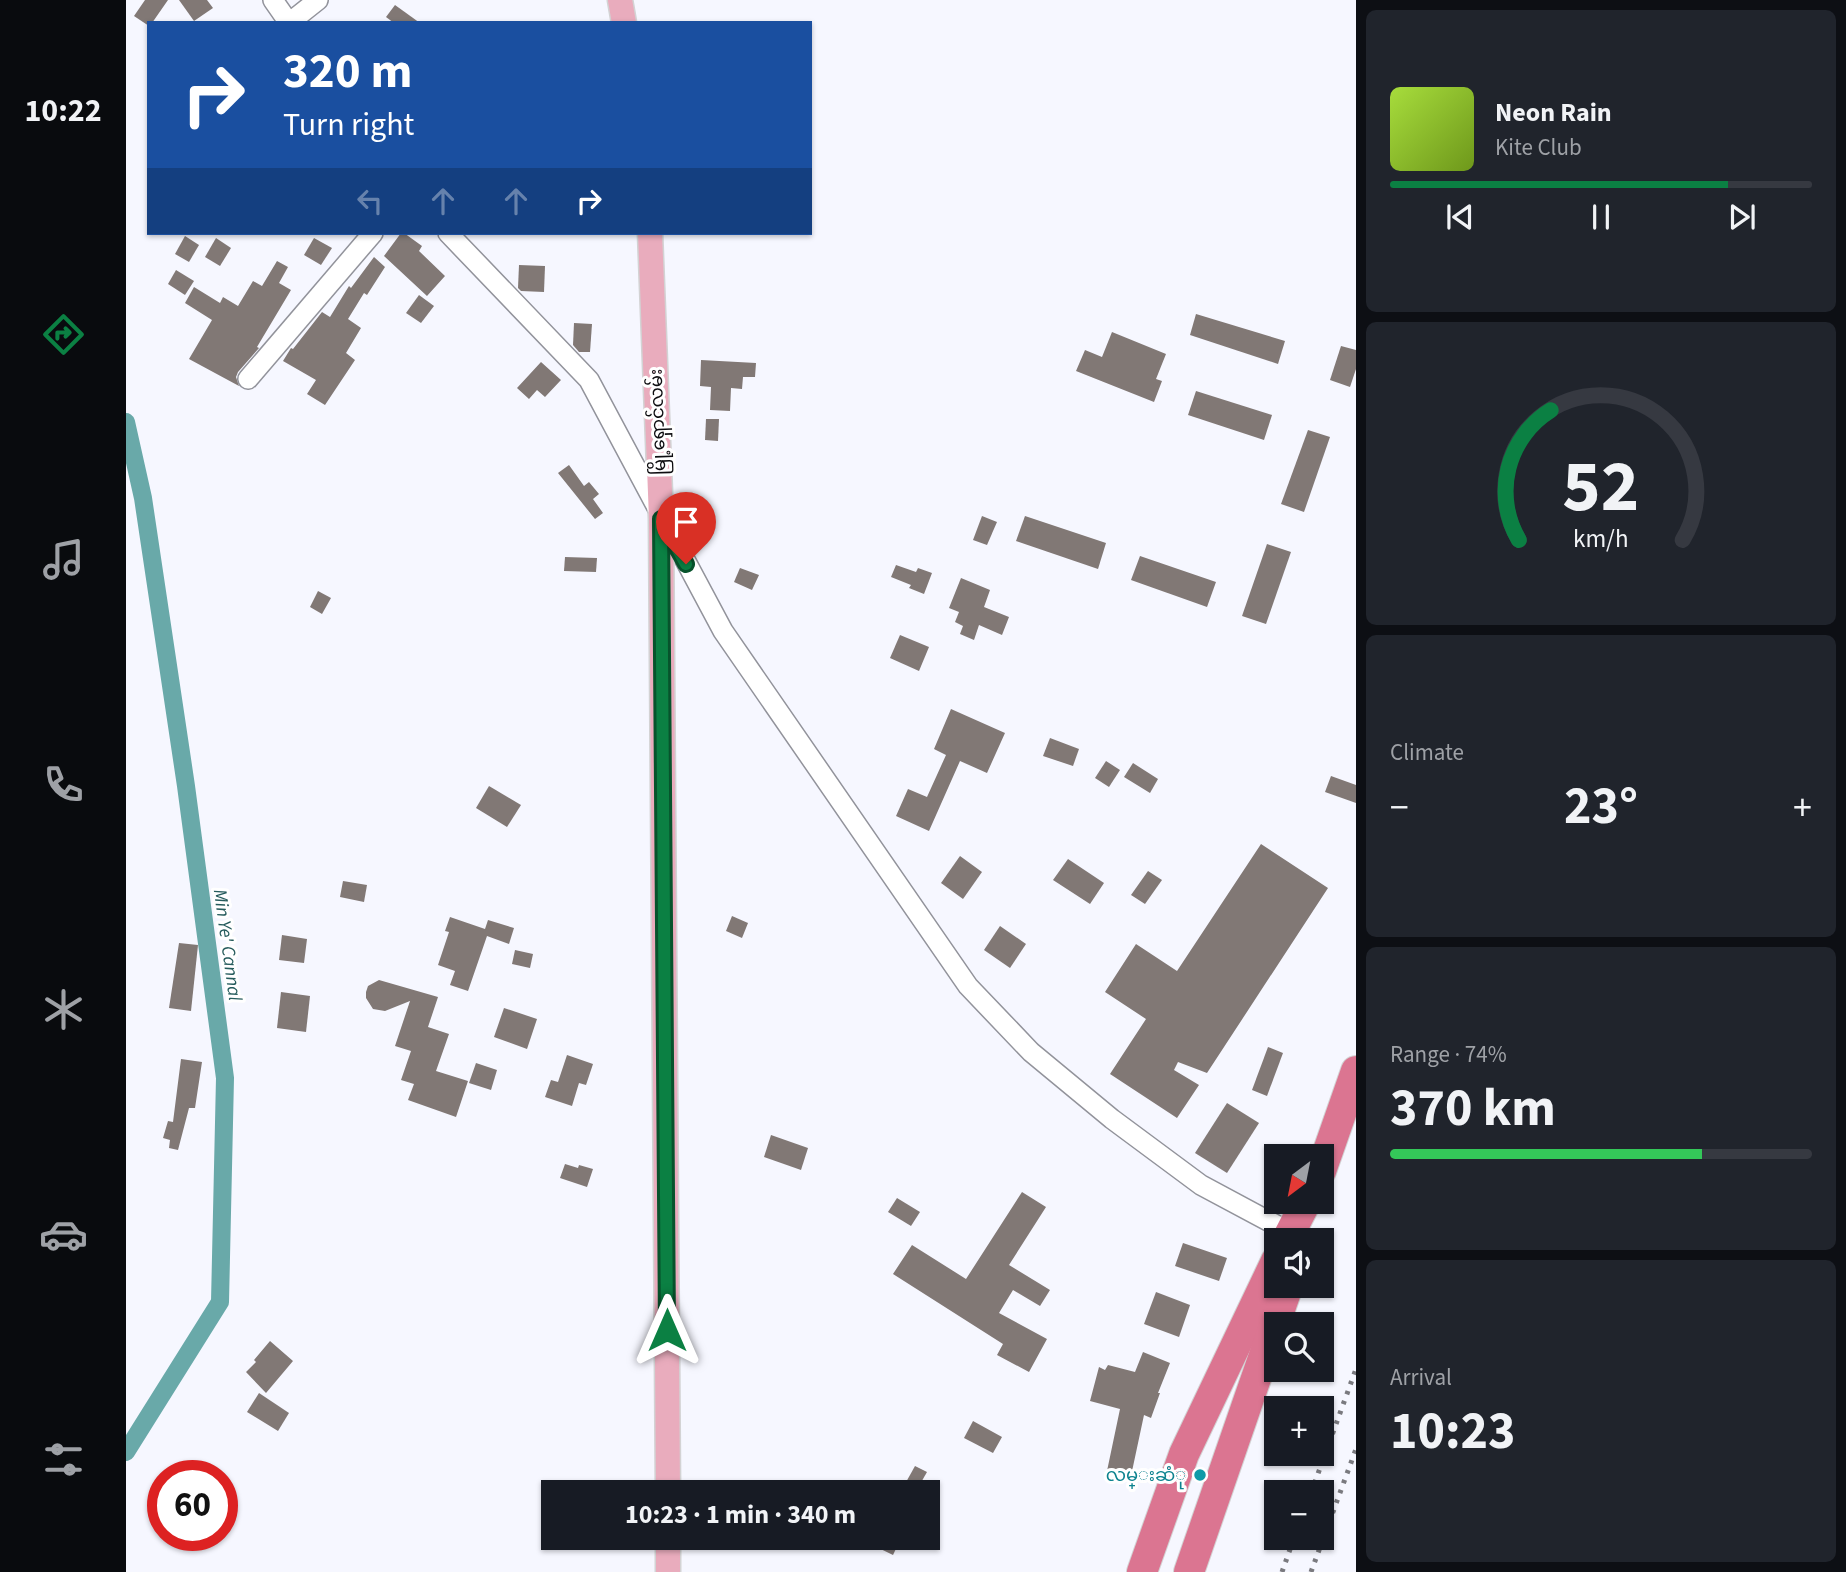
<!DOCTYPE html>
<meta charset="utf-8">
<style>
:root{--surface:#171b24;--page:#20242c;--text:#f1f3f6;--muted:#9ea1a6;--line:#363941;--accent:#0b8043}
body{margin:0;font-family:"Source Sans 3","Noto Sans Myanmar",sans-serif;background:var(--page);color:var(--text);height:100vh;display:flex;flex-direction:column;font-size:26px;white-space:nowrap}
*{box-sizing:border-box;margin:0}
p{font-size:23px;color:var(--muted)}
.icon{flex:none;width:38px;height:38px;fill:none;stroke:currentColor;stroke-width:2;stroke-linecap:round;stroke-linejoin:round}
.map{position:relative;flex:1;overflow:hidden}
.side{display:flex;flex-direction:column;gap:10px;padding:10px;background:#0d0f14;width:490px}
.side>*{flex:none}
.banner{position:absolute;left:21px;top:21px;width:665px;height:214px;border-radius:0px;box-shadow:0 2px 5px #0004;background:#1a4fa0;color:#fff;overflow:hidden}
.needle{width:46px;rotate:212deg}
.tools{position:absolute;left:1138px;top:1144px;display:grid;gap:14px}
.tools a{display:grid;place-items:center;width:70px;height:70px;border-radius:0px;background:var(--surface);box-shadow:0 2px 5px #0004;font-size:35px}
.speed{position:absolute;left:21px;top:1460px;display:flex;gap:14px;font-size:35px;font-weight:700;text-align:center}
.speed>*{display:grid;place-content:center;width:91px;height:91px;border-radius:50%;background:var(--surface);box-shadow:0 2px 5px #0004;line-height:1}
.speed .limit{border:10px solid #d22;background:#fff;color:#111}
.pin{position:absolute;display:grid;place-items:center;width:60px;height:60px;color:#fff;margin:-72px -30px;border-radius:50% 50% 50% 0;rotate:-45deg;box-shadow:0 0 7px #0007}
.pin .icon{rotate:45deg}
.me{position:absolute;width:77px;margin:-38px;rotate:0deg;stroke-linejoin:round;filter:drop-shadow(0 0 5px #0008)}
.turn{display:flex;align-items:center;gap:24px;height:147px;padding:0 21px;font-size:32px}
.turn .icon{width:91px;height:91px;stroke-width:2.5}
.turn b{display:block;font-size:49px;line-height:60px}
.lanes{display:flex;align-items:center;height:66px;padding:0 21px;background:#0003;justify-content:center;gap:35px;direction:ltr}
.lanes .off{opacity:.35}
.big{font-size:52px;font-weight:700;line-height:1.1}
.side .card{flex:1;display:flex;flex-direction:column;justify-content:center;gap:10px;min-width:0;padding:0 24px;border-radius:10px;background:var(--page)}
.side .dial{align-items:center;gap:0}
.dial svg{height:182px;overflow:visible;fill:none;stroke:var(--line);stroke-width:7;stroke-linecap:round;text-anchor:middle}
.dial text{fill:var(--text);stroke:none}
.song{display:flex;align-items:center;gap:21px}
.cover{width:84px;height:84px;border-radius:10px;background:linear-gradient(135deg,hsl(80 70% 55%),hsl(80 70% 35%))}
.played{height:7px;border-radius:4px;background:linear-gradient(90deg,var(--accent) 80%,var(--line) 80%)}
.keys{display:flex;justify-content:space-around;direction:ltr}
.heat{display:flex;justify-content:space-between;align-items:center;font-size:38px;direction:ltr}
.charge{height:10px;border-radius:5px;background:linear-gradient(90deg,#34c759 74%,var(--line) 0)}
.trip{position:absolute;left:415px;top:1480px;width:399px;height:70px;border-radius:0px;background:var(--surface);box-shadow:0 2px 5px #0004;font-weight:700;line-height:70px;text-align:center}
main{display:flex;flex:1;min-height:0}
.tabs{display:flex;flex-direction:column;width:126px;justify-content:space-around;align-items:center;background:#090b0e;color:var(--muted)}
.tabs .icon{width:49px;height:49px}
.tabs .on{color:var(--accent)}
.tabs b{font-size:32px;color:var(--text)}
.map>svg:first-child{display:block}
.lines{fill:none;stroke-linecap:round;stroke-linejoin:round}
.canal{stroke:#69a9a9;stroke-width:18}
.building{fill:#817875}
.minor-casing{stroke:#92939b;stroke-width:22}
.major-casing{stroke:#d3d3d4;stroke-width:27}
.highway-casing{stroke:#d3d3d4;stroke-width:32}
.minor{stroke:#fff;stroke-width:19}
.major{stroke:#e9acbd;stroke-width:24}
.highway{stroke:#db7591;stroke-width:30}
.rail{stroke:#7a7a7f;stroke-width:5;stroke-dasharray:3.5 7;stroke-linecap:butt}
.route-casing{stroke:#07532c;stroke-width:18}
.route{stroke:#0b8043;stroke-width:12}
.culture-dot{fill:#0f9aa8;stroke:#fff;stroke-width:2.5}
.labels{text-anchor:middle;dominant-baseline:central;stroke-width:6;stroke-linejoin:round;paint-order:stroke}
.street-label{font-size:18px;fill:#0d0d10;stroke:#fff}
.culture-label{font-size:18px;fill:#0d838f;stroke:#fff;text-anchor:end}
.water-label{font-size:19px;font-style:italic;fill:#255b5c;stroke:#fff}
</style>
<main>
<nav class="tabs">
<b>10:22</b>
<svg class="icon on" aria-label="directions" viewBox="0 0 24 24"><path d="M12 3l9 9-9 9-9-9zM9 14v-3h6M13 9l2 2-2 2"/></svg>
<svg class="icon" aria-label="music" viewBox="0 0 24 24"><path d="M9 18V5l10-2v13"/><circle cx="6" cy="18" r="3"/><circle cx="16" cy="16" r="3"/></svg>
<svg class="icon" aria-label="phone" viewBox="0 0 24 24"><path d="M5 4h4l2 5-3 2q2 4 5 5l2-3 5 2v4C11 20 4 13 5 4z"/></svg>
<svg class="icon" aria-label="climate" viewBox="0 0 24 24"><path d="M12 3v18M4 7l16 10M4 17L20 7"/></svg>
<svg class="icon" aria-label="car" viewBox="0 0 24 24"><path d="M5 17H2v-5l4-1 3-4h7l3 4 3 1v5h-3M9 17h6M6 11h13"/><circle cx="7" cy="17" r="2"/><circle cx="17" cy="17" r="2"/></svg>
<svg class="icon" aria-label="filters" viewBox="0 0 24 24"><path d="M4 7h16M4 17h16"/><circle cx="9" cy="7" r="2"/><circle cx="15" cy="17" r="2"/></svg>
</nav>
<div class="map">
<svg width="1230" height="1572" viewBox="0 0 1230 1572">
<rect width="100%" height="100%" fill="#f6f7ff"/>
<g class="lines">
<!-- canal -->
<path class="canal" d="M0,422L17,498L60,786L99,1078L94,1302L0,1452"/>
</g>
<!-- building -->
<g class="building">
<path d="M19,0H42L26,23H23V26L8,16Z"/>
<path d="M53,0H81L87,8L68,21Z"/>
<path d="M269,5L294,23H268L260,17Z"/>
<path d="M275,233H278L296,246L293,251L319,276L301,296L258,256Z"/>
<path d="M59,236L73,245L63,262L49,254Z"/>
<path d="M90,238L105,248L94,266L79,257Z"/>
<path d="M188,238L206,248L195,265L178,255Z"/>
<path d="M248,257L259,267L241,295L238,293L222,319L235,328L220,353L229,360L199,405L181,394L190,380L157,361L165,348L167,349L196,312L204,317L223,286L225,288Z"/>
<path d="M151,261L162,267L153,283L165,290L131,347L133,348L112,372L110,377L113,386L63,359L86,320L59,303L68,287L94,303L97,297L112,306L127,281L136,286Z"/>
<path d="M393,265L419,266L418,292L395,291L392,288Z"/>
<path d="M50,270L68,281L59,295L42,284Z"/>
<path d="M293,295L308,306L295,323L280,313Z"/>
<path d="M1070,314L1159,341L1152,364L1064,335Z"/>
<path d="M448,323L466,324L464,352H453L447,345Z"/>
<path d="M986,332L1040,354L1030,379L1036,381L1028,402L950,371L959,350L976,357Z"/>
<path d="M1215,346L1230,350V369L1224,387L1204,380Z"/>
<path d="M575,360L630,363L629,377H617L616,389L605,388L604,411L584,410L585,387L574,386Z"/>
<path d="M415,362L435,380L419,397L411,390L403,399L391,388Z"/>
<path d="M1070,391L1146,415L1138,440L1062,415Z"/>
<path d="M580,419H593L592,441L579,440Z"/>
<path d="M1182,430L1204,437L1178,512L1155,504Z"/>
<path d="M443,465L458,486L463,482L473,494L467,499L477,513L469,519L432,473Z"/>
<path d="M856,516L871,522L861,545L847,540Z"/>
<path d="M899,516L980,543L972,569L890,541Z"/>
<path d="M1141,544L1165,552L1140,624L1116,616Z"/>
<path d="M1014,556L1090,582L1081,607L1005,580Z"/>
<path d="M439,557L471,558L470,572L438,571Z"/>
<path d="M770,565L790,572L792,568L806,573L798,594L783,588L785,585L765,577Z"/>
<path d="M614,568L633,575L626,590L608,582Z"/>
<path d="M835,578L864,590L858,607L883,617L876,635L853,625L848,640L834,634L837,626L829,622L833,612L823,608Z"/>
<path d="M192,591L205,598L196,614L184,607Z"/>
<path d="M774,635L803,647L793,671L764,658Z"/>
<path d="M825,709L879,733L861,773L834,761L803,831L770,816L782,789L801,797L820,755L808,749Z"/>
<path d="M924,738L953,749L947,766L917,756Z"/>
<path d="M980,761L994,770L983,787L969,778Z"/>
<path d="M1007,763L1032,779L1024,793L998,777Z"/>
<path d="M1205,776L1230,785V803L1199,792Z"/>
<path d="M363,786L395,805L381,827L350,808Z"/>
<path d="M1135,844L1202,888L1081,1073L1052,1062L1048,1070L1073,1085L1051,1118L984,1074L1020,1019L979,992L1010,944L1051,971Z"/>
<path d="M834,856L856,872L837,899L815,883Z"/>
<path d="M942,859L978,883L964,904L927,880Z"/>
<path d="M1022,871L1036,880L1019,904L1005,895Z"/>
<path d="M217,881L241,885L238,902L214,897Z"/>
<path d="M606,916L622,923L616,938L600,931Z"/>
<path d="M324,917L359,929L362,920L388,928L383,944L361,936L342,991L324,985L329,971L312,965L323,932L319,931Z"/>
<path d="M874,926L900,944L884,968L858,950Z"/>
<path d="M156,935L181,939L178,963L153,960Z"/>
<path d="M53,943L72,945L65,1011L43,1008Z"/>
<path d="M389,950L407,954L404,968L386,964Z"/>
<path d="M253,980L312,997L302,1027L323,1034L310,1071L342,1081L330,1117L282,1100L288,1084L275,1080L285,1051L269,1046L284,1001L259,1011L247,1009L240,998V992L242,986Z"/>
<path d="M155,992L184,996L180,1032L151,1028Z"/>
<path d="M378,1008L411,1019L401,1049L368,1037Z"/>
<path d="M1142,1047L1157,1053L1141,1096L1126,1090Z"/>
<path d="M441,1055L467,1064L460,1085L453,1083L446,1106L419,1097L425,1080L432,1082Z"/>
<path d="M55,1059L76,1062L69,1108H63L52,1150L43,1148L44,1140L37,1138L42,1121L47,1122Z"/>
<path d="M350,1063L371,1070L365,1090L343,1083Z"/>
<path d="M1101,1103L1133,1123L1101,1173L1069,1153Z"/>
<path d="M645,1135L682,1148L675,1170L638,1157Z"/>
<path d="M439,1164L452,1168L453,1165L467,1169L461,1187L434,1178Z"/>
<path d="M896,1192L920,1207L883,1265L924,1290L914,1306L887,1290L873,1313L921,1339L903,1372L871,1355L877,1344L767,1274L786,1245L840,1279Z"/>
<path d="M771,1198L794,1212L785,1226L762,1212Z"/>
<path d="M1057,1243L1101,1258L1093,1281L1049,1266Z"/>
<path d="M1030,1292L1064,1305L1053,1337L1018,1324Z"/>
<path d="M144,1341L167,1361L140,1393L120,1372L130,1362L128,1360Z"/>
<path d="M1017,1352L1044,1363L1032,1393H1034L1025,1418L1018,1415L1005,1476L981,1471L994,1409L964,1401L973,1367L979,1370L982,1365L1009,1372Z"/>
<path d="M133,1393L163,1413L152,1431L121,1412Z"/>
<path d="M847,1421L876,1437L867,1453L838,1438Z"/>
<path d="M789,1466L801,1472L789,1493H774Z"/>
<path d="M732,1538H775L767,1555Z"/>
</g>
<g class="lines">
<!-- minor casing -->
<g class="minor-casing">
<g id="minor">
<path d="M147,0L163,23"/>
<path d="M163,23L192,0"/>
<path d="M322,233L463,380L597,631L842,986L905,1052L986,1119L1075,1185L1178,1240"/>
<path d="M122,379L247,233"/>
</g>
</g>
<!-- major casing -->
<g class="major-casing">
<g id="major">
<path d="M494,0L498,23"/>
<path d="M524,233L535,519L542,1493"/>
<path d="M542,1538V1572"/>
</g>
</g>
<!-- highway casing -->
<g class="highway-casing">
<g id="highway">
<path d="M1195,1171L1230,1071"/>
<path d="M1160,1241L1180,1202"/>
<path d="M1016,1572L1058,1454L1150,1261"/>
<path d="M1063,1572L1162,1286"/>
</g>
</g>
<!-- minor -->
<use href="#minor" class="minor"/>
<!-- major -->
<use href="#major" class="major"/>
<!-- highway -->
<use href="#highway" class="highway"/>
<!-- rail -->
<g class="rail">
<path d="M1185,1493L1230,1369"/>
<path d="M1156,1572L1168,1538"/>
<path d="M1185,1572L1230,1449"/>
</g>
</g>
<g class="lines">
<!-- route casing -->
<g class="route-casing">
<path id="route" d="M541,1330L535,519L560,564"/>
</g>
<!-- route -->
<use href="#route" class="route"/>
</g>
<!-- markers -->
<circle class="culture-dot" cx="1074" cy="1475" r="7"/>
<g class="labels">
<!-- street labels -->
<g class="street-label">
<text transform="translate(532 422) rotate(-92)">မြို့ရှောင်လမ်း</text>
</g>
<!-- culture labels -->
<g class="culture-label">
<text x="1060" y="1475">လမ္းဆံု</text>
</g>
<!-- water labels -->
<g class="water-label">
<text transform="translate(101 945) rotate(82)">Min Ye' Cannal</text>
</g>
</g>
</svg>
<div class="tools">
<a><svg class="needle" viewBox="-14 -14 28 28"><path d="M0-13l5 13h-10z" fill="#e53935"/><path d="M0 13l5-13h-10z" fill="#9ea1a6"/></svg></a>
<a><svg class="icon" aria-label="sound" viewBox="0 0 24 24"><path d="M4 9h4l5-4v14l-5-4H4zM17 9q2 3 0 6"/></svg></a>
<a><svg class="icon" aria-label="search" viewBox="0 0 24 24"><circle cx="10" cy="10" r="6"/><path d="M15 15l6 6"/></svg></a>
<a>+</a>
<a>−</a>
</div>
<div class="speed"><div class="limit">60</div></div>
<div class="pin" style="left:560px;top:564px;background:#d93025"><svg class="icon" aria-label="arrive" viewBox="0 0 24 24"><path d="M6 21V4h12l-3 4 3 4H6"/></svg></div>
<svg class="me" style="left:541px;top:1330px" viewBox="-20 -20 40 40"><path d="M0-17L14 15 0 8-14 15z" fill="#0b8043" stroke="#fff" stroke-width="4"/></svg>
<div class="trip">10:23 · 1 min · 340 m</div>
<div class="banner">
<div class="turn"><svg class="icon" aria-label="right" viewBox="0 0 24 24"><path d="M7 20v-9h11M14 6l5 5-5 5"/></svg><div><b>320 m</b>Turn right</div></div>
<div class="lanes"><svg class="icon off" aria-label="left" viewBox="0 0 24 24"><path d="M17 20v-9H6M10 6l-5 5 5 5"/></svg><svg class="icon off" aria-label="ahead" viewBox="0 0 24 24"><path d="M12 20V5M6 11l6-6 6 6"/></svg><svg class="icon off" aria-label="ahead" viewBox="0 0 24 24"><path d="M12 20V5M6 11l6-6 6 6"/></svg><svg class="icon" aria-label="right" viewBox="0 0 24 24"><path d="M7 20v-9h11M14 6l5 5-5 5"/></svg></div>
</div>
</div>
<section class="side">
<div class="card">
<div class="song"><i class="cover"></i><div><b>Neon Rain</b><p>Kite Club</p></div></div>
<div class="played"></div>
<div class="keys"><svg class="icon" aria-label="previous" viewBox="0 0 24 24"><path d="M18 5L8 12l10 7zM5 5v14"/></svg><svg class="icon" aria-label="pause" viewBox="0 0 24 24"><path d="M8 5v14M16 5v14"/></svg><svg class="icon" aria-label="next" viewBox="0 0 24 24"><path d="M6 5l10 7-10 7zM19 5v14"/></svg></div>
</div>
<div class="card dial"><svg viewBox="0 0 100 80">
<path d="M14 69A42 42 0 1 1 86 69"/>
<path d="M14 69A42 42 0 0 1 28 12" stroke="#0b8043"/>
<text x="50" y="56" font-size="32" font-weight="700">52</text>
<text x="50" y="72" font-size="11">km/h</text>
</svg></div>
<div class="card"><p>Climate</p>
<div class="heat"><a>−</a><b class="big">23°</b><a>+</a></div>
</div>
<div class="card"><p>Range · 74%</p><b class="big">370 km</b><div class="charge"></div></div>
<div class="card"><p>Arrival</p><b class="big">10:23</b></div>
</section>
</main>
